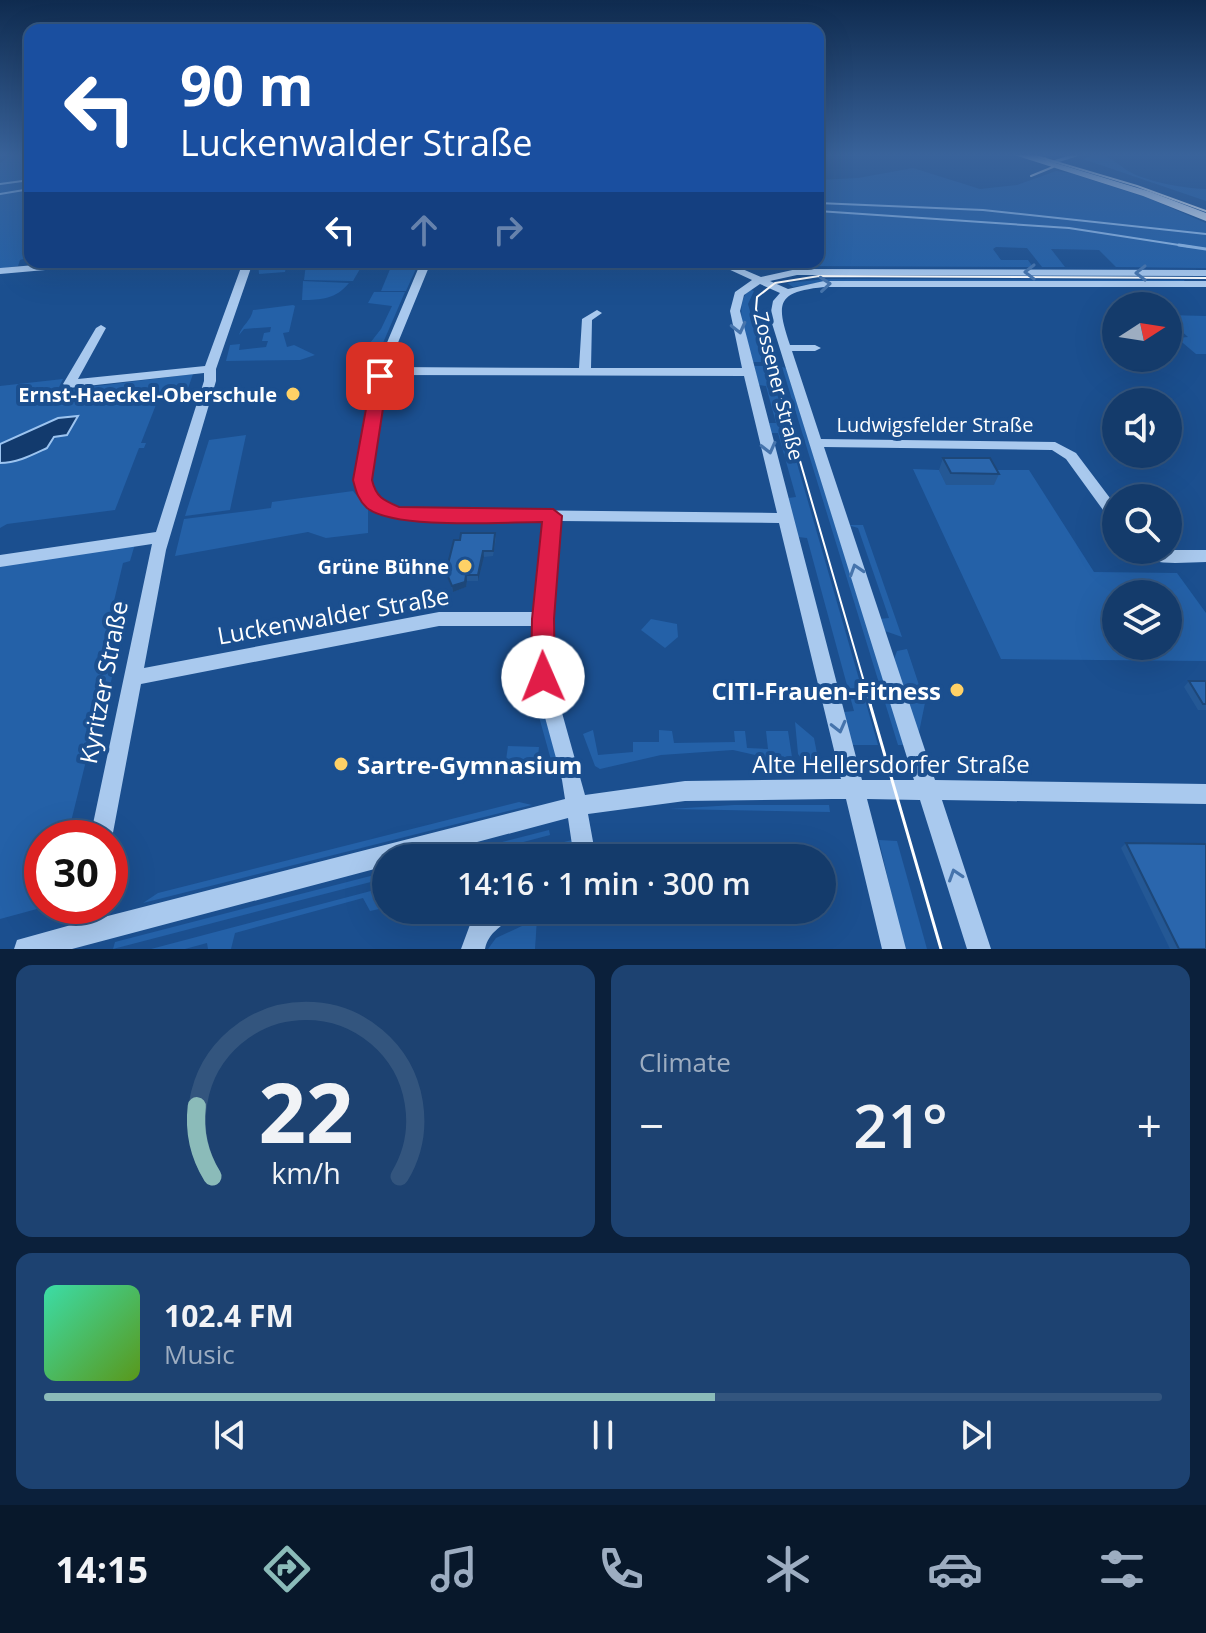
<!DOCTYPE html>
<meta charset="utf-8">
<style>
:root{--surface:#143b6b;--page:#1d4271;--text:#f1f3f6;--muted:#9dadc1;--line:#33557e;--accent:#8bbbb9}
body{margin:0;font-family:"Open Sans",sans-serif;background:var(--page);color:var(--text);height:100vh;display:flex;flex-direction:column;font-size:30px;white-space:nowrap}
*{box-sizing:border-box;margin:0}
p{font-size:26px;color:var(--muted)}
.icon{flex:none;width:44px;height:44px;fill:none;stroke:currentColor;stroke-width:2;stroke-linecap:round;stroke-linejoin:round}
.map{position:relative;height:949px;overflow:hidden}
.details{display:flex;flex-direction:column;gap:16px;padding:16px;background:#0b203b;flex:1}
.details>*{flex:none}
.guide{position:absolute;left:24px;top:24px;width:800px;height:244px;border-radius:16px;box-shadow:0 8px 32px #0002,0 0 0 2px var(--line);background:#1a4fa0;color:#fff;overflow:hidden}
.needle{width:52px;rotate:78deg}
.fabs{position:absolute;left:1102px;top:292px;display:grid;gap:16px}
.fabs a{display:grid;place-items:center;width:80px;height:80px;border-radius:50%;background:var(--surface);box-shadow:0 8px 32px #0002,0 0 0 2px var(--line);font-size:40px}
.speed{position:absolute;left:24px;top:820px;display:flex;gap:16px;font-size:40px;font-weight:700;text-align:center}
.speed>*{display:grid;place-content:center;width:104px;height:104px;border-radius:50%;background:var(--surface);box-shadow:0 8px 32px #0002,0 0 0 2px var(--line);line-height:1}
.speed .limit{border:12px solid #d22;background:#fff;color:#111}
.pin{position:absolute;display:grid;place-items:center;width:68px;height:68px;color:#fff;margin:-34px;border-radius:16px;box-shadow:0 4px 12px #0006}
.me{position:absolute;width:88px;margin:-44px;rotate:359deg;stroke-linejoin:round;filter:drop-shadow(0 0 6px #0008)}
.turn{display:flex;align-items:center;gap:28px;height:168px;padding:0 24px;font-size:36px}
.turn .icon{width:104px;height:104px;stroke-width:2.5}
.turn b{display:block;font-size:56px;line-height:68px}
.lanes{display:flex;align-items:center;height:76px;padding:0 24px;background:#0003;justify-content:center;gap:40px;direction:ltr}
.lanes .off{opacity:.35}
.big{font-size:60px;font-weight:600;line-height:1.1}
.details .card{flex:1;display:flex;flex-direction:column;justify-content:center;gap:12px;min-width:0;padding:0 28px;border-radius:16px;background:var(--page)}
.details .dial{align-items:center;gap:0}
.dial svg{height:208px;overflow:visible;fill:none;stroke:var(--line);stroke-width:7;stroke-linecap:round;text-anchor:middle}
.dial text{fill:var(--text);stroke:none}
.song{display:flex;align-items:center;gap:24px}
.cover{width:96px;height:96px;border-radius:12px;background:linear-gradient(135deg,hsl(160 70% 55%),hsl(90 70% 35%))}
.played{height:8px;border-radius:4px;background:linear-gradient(90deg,var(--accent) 60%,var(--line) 60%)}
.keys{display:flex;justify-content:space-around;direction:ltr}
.heat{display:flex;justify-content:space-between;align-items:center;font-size:44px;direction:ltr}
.details .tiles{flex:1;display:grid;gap:16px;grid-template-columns:1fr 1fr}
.card:last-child{grid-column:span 2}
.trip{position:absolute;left:372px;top:844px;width:464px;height:80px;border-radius:40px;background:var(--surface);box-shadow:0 8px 32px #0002,0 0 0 2px var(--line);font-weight:600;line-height:80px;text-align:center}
.dock{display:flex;height:128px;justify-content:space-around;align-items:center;background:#08182b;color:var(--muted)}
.dock .icon{width:56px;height:56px}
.dock .current{color:var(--accent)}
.dock b{font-size:36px;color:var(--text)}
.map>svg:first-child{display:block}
.green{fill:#2461a8;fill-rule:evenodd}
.water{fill:#123a6d;stroke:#9cc4f0;stroke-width:2}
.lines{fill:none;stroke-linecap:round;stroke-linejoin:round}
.stream-far1{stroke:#9cc4f0;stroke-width:2}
.stream{stroke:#9cc4f0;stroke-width:3}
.minor{fill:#a9c9ee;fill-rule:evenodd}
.major{fill:#f0f6ff;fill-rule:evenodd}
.tram-far1{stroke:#fff;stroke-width:2}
.tram{stroke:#fff;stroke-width:3}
.wall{fill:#245895}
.shaded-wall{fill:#1d4779}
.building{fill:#2a66ad;stroke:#1d4779;stroke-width:2}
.oneway{stroke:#4674ac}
.route{fill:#e11d48;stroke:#92132f;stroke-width:2}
.poi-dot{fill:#ffd166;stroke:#1b4f8f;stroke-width:3}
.labels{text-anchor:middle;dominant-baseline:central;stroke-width:8;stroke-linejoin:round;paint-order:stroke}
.street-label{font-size:20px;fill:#fff;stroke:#1b4f8f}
.poi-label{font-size:20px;font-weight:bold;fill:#fff;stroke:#1b4f8f;text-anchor:end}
.near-street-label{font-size:24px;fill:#fff;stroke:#1b4f8f}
.near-poi-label{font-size:24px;font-weight:bold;fill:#fff;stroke:#1b4f8f;text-anchor:end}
</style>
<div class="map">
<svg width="1206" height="949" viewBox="0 0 1206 949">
<rect width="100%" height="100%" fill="#1b4f8f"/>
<!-- green -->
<g class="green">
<path d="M13,154H30V257L20,260L18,266L0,269V163Z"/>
<path d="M1095,154C1108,154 1122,167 1128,171C1148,182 1181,188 1206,189V201L1083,159Z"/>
<path d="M913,168L980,189L1017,185L1056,171L1070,173L1148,198L1206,223V268L1116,267L1099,250L1051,249L1065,267H1042L1027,248L996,247L993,249L1001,260H1028L1033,267L796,266L795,262H818V180L858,178Z"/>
<path d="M258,262H364L353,281L304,280L306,264L286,266L285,272L259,274Z"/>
<path d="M393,262H419L406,291H381Z"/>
<path d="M826,279L1184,280L1186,283L829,281L793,287L787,283Z"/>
<path d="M303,281L349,283C336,299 321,300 302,300Z"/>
<path d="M749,289L754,291L748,304L764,362H753C748,340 732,308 749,289Z"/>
<path d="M374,292H405L373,366L362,363L363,352L381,329L392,306L368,303Z"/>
<path d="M293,305L295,306L289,332L283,333L287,347L294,345L315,355L300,360L226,361L230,345L240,344L239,350L266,347L268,341H262L264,333L270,332L271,327L244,329L239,335C242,325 251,321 253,310Z"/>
<path d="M1168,315L1206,316V354H1196L1177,338L1188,337L1168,319Z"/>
<path d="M754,366H769L878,745H852L844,712L854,711L807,538L798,537L788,498L796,497L778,433H771L769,423H776L766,386L759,385Z"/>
<path d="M782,367L786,368L904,745H898Z"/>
<path d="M193,374L185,397L179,398L178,395L159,397L141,443H146L144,448H139L115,510L7,524L0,528V463C8,463 38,452 44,448C54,440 55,436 67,435L78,416L58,418L0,444V386L63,379L57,391Z"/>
<path d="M246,435L230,510L185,516L209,440Z"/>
<path d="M913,469L939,470L947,485H994L986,470H1029L1094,572L1177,573L1206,613V661L1001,659ZM1116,594H1168V646H1116Z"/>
<path d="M353,491L368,509V533L326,538L308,532L175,556L184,519L271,508L272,502Z"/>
<path d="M848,525H863L902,637L885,631L879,619L889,618L858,528Z"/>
<path d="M135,544L130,561L123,563L101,656L99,668L115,665L105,706L99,708L67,838H42V906H48L0,919V564Z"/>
<path d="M651,619L677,624L678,637L665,648L641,630Z"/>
<path d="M530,640H535L537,690L562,776L556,778L531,688Z"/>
<path d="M907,649L925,703L918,737L893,662L897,651Z"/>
<path d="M795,722L814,738L819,764L807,766L798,754Z"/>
<path d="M593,730L598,755L633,752V742H659V730L672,731L674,743L735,742L734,731H745L747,748L768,749L766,731H788L792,757L786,762L733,750L661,755L600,769L595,766L583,734Z"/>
<path d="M508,746L539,747L536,774H504Z"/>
<path d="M519,802L532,805L143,903L158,893Z"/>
<path d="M734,805H829L830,812L669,809Z"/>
<path d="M549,830L550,835L463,858H439Z"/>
<path d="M572,840V858H501Z"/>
<path d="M879,840L897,841L927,949H904Z"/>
<path d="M386,872V878L113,949L115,942Z"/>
<path d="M386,887V891L381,892L379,909L370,911L363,898L235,933L231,949H208L207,943L185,949H151Z"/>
<path d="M537,919L535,949H488L496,938Z"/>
</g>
<!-- water -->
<path class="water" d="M78,416L67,435L54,437L47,448C32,455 17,463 0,463V444L58,418Z"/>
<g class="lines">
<!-- stream-far1 -->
<g class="stream-far1">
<path d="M0,184L30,180"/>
<path d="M0,194L30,189"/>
<path d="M818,203L983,210L1206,234"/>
<path d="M818,211L1069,228L1192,247"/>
</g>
<!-- stream -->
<path class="stream" d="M1179,245L1206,249"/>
<!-- minor -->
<g class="minor">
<path d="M0,154H5L0,156Z"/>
<path d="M1074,154H1085L1049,165L1045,163Z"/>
<path d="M70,262H107L102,265L0,274V268Z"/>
<path d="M243,262H253L216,369V381L166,550L144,668L439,612H536L545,521C509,520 404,526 376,510C365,504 359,492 356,480L375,371L421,262H431L388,367L579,368L582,319L597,310L602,313L592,320L591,368H742L730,311L735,292L752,280L713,262H726L761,277L797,269L1206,270V276L797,275L770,281L788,289L824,281H1206V287H824C776,292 776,303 790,345H815L821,348L815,351H792L821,439L1055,442L1076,453L1116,506V522L1111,521L1066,459L1052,450L824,447L935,780L1206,784V804L942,800L991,949H967L920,800L867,799L906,949H882L846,799H832L685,801L588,814L596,858H574L568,818L417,858H386V866L72,949H14L17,940L71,925L75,906H99L96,919L565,799L562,780L534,677V626H439L141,684L112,838L110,843V838H90L152,544L0,567V555L156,532L204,381V373L69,388L63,384L96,328L101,325L106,328L78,379L205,366ZM760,284L780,293L773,301L770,317L914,780H862L740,311L744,295ZM387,375L744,376L777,513L409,509C389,507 376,500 370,480ZM560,521L779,523L841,779L685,781L585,795L552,677L551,637Z"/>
<path d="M1133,550H1206V562C1183,562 1150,568 1133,550Z"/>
<path d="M481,910H515C508,927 490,927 485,949H461L471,922Z"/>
</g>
<!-- major -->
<path class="major" d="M1011,154H1026L1151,192L1206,213V221L1143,196Z"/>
<!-- tram-far1 -->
<g class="tram-far1">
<path d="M1029,154L1137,186L1206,211"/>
<path d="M1031,176L1053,167L1045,158"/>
<path d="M871,706L756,309L757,297L775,283L819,276L1206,278"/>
</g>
<!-- tram -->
<path class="tram" d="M870,704L941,949"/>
</g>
<!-- wall -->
<g class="wall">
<path d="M943,458L999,474L994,485H946L939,470Z"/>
<path d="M495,533L496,539L493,556L484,557L478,581H467L466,587L453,592L446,572Z"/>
<path d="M1189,681H1206V710H1198L1184,687Z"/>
<path d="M1126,843L1206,949H1170L1121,848Z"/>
</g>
<!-- shaded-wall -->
<g class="shaded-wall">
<path d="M483,551L484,557L478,581V575Z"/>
<path d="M466,575L467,581L466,587L453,592L452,586Z"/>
</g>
<!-- building -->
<g class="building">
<path d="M943,458H990L999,474L951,473Z"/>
<path d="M461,533H495L493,551H483L478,575H466L465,582L452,586L446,572L454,540H460Z"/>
<path d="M1189,681H1206V704H1203Z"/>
<path d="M1126,843L1206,844V949H1179Z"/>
</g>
<!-- one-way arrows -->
<defs><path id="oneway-chevron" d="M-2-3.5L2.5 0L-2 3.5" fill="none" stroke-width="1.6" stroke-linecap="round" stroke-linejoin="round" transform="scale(2)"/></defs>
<g class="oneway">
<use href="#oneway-chevron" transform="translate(1030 272) rotate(-180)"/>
<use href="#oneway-chevron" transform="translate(1141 273) rotate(-180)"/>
<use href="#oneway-chevron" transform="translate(825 284) rotate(-5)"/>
<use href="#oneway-chevron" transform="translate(739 328) rotate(76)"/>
<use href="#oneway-chevron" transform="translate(769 448) rotate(76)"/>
<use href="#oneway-chevron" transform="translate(856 570) rotate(-108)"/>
<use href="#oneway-chevron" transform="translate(839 727) rotate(76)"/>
<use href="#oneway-chevron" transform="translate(955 875) rotate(-108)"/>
</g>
<!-- sky -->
<linearGradient id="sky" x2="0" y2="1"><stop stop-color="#0f2b4f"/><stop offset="0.54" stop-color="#39639b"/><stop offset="1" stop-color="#39639b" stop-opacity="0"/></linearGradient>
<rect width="1206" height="287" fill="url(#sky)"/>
<!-- route -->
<path class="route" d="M380,371L388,376L372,480C376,497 383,500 399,507L553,509L562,516L554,619L555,677L551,684L543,687L535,684L531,677L532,619L542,522C503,522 395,530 367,508C358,500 356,491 353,480L372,376Z"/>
<!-- markers -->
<g class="poi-dot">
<circle cx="293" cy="394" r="8"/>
<circle cx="465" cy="566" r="8"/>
<circle cx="957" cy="690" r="8"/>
<circle cx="341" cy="764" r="8"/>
</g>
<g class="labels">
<!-- street labels -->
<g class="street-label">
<text transform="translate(779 386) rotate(76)">Zossener Straße</text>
<text x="935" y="424">Ludwigsfelder Straße</text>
</g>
<!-- poi labels -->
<g class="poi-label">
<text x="277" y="394">Ernst-Haeckel-Oberschule</text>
<text x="449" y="566">Grüne Bühne</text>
</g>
<!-- near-street labels -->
<g class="near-street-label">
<text transform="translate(333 615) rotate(-10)">Luckenwalder Straße</text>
<text transform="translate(103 682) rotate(-79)">Kyritzer Straße</text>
<text x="891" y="763">Alte Hellersdorfer Straße</text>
</g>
<!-- near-poi labels -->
<g class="near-poi-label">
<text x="941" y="690">CITI-Frauen-Fitness</text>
<text x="357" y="764" text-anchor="start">Sartre-Gymnasium</text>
</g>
</g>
</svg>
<div class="fabs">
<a><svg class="needle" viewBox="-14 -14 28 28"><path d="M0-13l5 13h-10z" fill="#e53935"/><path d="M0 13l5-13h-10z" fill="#9dadc1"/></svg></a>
<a><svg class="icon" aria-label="sound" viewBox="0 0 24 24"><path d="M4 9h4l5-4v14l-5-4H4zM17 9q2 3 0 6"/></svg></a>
<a><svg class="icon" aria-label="search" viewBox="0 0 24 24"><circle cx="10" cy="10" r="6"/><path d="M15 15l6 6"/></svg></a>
<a><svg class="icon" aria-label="layers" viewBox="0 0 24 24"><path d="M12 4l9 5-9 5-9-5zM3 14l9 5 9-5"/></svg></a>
</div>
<div class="speed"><div class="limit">30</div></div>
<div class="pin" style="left:380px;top:376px;background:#d93025"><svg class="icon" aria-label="arrive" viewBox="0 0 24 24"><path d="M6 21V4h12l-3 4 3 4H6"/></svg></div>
<svg class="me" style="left:543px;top:677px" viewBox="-20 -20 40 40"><circle r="19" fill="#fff"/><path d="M0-13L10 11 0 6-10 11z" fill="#e11d48"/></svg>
<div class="trip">14:16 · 1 min · 300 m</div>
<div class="guide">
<div class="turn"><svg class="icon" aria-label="left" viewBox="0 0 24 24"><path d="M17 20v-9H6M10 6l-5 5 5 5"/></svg><div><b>90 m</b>Luckenwalder Straße</div></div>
<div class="lanes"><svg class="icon" aria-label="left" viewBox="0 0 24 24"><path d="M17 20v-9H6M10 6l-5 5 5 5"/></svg><svg class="icon off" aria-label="ahead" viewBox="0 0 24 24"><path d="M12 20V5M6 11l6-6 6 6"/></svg><svg class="icon off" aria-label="right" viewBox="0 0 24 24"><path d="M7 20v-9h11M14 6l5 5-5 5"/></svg></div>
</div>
</div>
<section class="details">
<div class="tiles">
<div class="card dial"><svg viewBox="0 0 100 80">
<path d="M14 69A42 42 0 1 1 86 69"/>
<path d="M14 69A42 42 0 0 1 8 42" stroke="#8bbbb9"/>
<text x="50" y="56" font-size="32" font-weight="700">22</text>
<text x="50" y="72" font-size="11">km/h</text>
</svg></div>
<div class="card"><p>Climate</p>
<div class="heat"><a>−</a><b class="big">21°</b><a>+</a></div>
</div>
<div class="card">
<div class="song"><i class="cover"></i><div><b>102.4 FM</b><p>Music</p></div></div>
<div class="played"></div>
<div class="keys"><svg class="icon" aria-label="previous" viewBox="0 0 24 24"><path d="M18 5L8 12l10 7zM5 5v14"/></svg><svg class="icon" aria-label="pause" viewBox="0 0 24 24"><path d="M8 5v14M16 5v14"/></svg><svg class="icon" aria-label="next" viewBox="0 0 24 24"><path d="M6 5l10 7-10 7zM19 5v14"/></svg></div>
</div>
</div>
</section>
<nav class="dock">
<b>14:15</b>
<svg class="icon current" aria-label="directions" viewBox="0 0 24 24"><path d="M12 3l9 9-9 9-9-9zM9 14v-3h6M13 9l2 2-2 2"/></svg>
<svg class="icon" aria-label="music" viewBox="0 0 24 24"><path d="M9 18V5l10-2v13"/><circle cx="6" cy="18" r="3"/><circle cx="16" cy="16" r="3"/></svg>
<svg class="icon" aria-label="phone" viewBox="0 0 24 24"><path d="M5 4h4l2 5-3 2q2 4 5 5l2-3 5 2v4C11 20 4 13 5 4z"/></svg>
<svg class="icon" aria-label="climate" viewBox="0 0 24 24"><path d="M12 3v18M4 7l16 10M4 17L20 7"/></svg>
<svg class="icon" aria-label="car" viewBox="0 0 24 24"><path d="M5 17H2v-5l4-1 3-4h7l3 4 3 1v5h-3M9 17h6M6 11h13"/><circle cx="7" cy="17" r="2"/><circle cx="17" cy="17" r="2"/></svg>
<svg class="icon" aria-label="filters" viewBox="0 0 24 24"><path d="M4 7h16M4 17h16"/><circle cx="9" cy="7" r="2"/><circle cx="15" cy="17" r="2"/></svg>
</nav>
